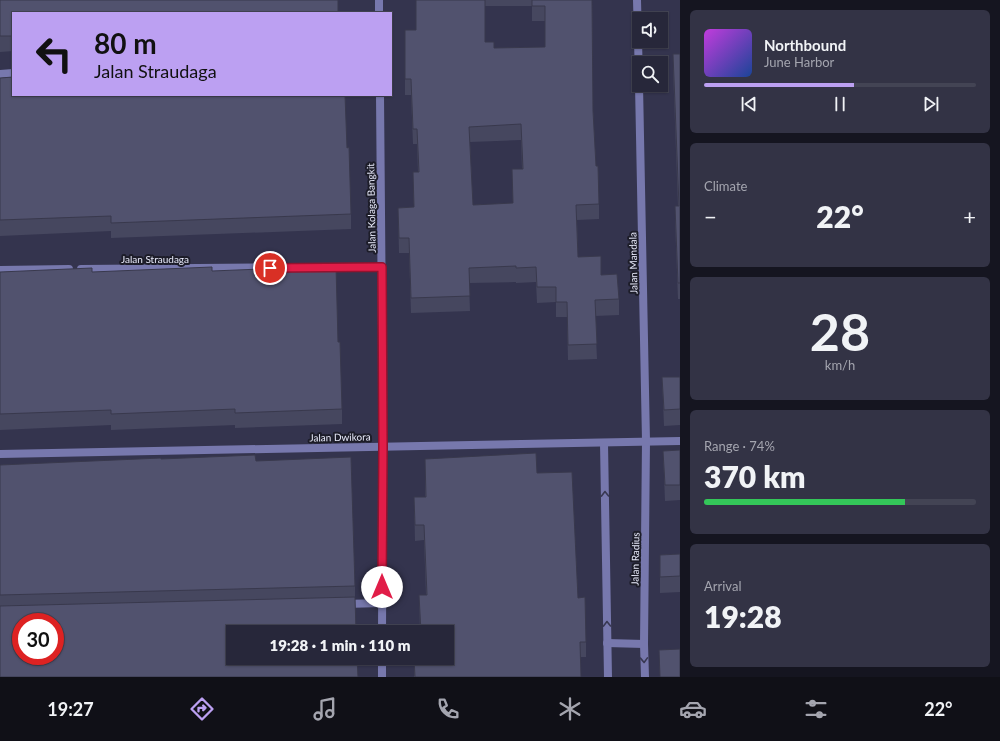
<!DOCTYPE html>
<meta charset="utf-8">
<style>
:root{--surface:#27273a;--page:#333345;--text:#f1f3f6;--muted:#a4a5af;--line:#434454;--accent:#bca0f2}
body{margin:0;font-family:Lato,sans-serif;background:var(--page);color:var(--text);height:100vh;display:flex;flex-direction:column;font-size:15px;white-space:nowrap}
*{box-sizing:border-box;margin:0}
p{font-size:13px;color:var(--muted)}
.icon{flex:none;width:22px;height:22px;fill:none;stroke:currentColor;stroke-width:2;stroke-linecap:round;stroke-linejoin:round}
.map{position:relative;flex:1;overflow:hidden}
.drawer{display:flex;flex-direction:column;gap:10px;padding:10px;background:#151520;width:320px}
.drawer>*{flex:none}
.top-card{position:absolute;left:12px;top:12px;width:380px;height:84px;border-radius:0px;box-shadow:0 1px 3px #0004,0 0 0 1px var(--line);background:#bca0f2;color:#111;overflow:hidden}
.tools{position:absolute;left:632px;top:12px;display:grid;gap:8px}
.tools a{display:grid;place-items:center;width:36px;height:36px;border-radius:0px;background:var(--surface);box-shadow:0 1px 3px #0004,0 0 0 1px var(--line);font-size:20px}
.speed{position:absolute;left:12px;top:613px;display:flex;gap:8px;font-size:20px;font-weight:700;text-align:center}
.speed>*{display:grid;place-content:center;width:52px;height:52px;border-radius:50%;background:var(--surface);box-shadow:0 1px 3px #0004,0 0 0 1px var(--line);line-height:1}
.speed .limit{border:6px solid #d22;background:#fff;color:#111}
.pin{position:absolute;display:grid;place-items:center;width:34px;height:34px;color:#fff;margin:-17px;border:2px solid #fff;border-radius:50%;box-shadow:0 1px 4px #0007}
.me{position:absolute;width:44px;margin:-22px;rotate:0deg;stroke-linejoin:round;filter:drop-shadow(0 0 3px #0008)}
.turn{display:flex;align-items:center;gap:14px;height:84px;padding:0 16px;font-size:18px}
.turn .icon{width:52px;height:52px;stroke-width:2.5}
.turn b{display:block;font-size:28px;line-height:34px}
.big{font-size:30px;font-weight:800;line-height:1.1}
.drawer .widget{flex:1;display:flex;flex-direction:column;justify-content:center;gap:6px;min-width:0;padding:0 14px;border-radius:6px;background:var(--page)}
.drawer .dial{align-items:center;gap:0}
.dial b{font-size:52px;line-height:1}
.song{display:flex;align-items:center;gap:12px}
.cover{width:48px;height:48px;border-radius:6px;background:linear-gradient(135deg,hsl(290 70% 55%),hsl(220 70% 35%))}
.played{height:4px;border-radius:2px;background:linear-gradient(90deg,var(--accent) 55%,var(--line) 55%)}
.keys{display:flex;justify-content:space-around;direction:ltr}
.heat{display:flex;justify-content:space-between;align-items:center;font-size:22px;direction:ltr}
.charge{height:6px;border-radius:3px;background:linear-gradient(90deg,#34c759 74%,var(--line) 0)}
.trip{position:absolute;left:226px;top:625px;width:228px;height:40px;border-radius:0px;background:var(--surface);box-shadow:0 1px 3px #0004,0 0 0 1px var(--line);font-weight:800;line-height:40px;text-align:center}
.tab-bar{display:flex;height:64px;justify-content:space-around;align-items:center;background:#101017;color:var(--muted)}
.tab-bar .icon{width:28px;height:28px}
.tab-bar .active{color:var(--accent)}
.tab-bar b{font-size:18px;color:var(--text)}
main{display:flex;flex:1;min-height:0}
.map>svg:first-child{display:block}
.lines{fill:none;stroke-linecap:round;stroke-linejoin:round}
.street{stroke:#7778ad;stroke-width:8}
.wall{fill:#46475f;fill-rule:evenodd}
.building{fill:#51526e;stroke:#39394d;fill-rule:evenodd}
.oneway{stroke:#383851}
.route-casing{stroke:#92132f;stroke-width:10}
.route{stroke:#e11d48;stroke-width:7}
.labels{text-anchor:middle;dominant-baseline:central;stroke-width:4;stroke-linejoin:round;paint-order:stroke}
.street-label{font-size:10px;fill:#e9ebfb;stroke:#1d1d29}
</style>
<main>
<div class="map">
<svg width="680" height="677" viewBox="0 0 680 677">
<rect width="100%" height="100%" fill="#34344e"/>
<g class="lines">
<!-- street -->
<g class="street">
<path d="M379,0V13"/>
<path d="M637,0L639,80"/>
<path d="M0,74L13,73"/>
<path d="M639,85L646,441L644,644L645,677"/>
<path d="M380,95L383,447L382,632"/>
<path d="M325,267H382"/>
<path d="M81,269L311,267"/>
<path d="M0,270L69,269"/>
<path d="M604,443L608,677"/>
<path d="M0,454L680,441"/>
<path d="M345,604L382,603"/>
<path d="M607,643L644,644"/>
<path d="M382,658V677"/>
</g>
</g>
<!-- wall -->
<g class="wall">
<path d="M0,0L13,13V51L0,52Z"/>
<path d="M416,0H592L593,111L596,166L599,204V219L577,220L578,257L601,275L619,299V315L595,316L597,359L568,360L567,317H556V302L537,303L536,282L516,283V282L469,283L470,311L411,313L409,253H399L398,208L414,207L413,172H418L417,144H413L411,95H405V30H416ZM485,6H532V21H545V47L494,48L485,42ZM521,140L522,169H512L513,203L473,205L470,142Z"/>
<path d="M680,41V299H678L675,221V206H678L673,69V54H680Z"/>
<path d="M0,78L347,148L351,214V229L111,238V231L0,236Z"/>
<path d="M0,272H92L338,342L342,409V424L235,428V425L111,430V425L0,430Z"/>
<path d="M662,377H680V425L664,426Z"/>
<path d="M680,450V500L665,501L663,451Z"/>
<path d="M161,459L256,461L355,586V597L0,677V465Z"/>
<path d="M425,459L537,473L578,598L586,642V657H581V677H414V658H447V632H420L419,595H426L424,540L415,541L414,497H425Z"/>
<path d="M680,554V592L660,593V555Z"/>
</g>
<!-- building -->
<g class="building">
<path d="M0,0H338V13H13V36H0Z"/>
<path d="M416,0H485V42H494V48L545,47V6H532V0H592L593,111L596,166H598L599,204L576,205L578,257L601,256V275L617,274L619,299L595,300L597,344L568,345L567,302H556V287H537L536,267L516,268V266L469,268L470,296L411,298L409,238H399L398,208L414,207L413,172H419L417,129H413L411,79H405V30H416ZM521,124L523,169H512L513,203L473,205L469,127Z"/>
<path d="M673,54H680V283H678L675,206H679Z"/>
<path d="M13,77V95H345L347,148L349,147L351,214L111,223V216L0,220V78Z"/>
<path d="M336,266L338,342H340L342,409L235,413V409L111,414V410L0,414V272L92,268V272L212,267V271Z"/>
<path d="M662,377H680V409L664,410Z"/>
<path d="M680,450V485H665L663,451Z"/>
<path d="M536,453L537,473L572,472L578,598L585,597L586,642H580L581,677H415L414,658H447V632H421L419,595H427L424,525H415L414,497H426L425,459Z"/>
<path d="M255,455L256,461L351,457L355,586L0,595V465L161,458V459Z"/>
<path d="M680,554V576L660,577V555Z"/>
<path d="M355,597L356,632H233V658H357L358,677H0V606ZM21,622H55V656H21Z"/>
<path d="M680,649V677H660L659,650Z"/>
</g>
<!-- one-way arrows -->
<defs><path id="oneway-chevron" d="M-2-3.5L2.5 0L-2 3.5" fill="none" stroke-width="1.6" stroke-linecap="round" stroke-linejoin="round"/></defs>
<g class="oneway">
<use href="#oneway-chevron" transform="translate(605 494) rotate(-91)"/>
<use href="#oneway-chevron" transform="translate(607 624) rotate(-91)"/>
<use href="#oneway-chevron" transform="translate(644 660) rotate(88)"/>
</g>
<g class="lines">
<!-- route casing -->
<g class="route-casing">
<path id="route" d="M270,268L382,267L383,447L382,587"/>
</g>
<!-- route -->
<use href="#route" class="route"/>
</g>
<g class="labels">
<!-- street labels -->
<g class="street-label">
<text transform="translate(371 208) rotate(-91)">Jalan Kolaga Bangkit</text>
<text x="155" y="259">Jalan Straudaga</text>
<text transform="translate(633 263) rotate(-91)">Jalan Mandala</text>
<text transform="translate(340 437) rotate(-1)">Jalan Dwikora</text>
<text transform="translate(635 559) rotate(-89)">Jalan Radius</text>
</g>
</g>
</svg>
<div class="tools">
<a><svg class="icon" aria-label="sound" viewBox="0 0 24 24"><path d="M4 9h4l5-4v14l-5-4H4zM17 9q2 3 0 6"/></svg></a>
<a><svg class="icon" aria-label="search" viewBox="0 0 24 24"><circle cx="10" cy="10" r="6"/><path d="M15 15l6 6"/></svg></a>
</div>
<div class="speed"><div class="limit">30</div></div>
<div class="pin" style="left:270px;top:268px;background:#d93025"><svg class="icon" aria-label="arrive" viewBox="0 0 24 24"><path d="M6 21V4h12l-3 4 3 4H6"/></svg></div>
<svg class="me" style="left:382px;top:587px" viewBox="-20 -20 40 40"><circle r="19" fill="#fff"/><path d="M0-13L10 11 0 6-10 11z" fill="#e11d48"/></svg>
<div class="trip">19:28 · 1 min · 110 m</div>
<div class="top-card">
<div class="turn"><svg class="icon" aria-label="left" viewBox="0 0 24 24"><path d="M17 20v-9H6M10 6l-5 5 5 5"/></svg><div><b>80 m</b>Jalan Straudaga</div></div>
</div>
</div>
<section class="drawer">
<div class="widget">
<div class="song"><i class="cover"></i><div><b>Northbound</b><p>June Harbor</p></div></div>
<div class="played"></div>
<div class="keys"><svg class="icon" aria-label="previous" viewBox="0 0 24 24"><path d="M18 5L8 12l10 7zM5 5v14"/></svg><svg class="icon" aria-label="pause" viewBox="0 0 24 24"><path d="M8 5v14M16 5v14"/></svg><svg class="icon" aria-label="next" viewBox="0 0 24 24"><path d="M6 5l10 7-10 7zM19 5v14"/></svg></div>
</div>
<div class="widget"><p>Climate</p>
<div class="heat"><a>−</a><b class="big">22°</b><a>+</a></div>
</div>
<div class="widget dial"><b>28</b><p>km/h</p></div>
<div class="widget"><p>Range · 74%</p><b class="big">370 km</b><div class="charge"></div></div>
<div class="widget"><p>Arrival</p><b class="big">19:28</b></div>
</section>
</main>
<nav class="tab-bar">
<b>19:27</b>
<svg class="icon active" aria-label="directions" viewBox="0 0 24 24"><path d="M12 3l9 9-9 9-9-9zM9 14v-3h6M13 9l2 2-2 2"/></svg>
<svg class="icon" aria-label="music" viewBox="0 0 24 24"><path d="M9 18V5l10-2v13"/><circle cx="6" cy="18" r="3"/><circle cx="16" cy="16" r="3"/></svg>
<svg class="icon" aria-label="phone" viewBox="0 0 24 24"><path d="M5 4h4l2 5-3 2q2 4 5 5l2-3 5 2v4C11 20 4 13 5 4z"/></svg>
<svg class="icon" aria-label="climate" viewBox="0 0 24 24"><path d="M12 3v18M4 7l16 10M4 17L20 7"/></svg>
<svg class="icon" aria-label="car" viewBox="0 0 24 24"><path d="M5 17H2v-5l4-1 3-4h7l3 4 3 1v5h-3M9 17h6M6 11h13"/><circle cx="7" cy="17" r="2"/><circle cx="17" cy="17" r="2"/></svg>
<svg class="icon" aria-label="filters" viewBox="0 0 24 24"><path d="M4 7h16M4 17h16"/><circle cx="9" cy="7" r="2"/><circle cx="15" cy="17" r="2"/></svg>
<b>22°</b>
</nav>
